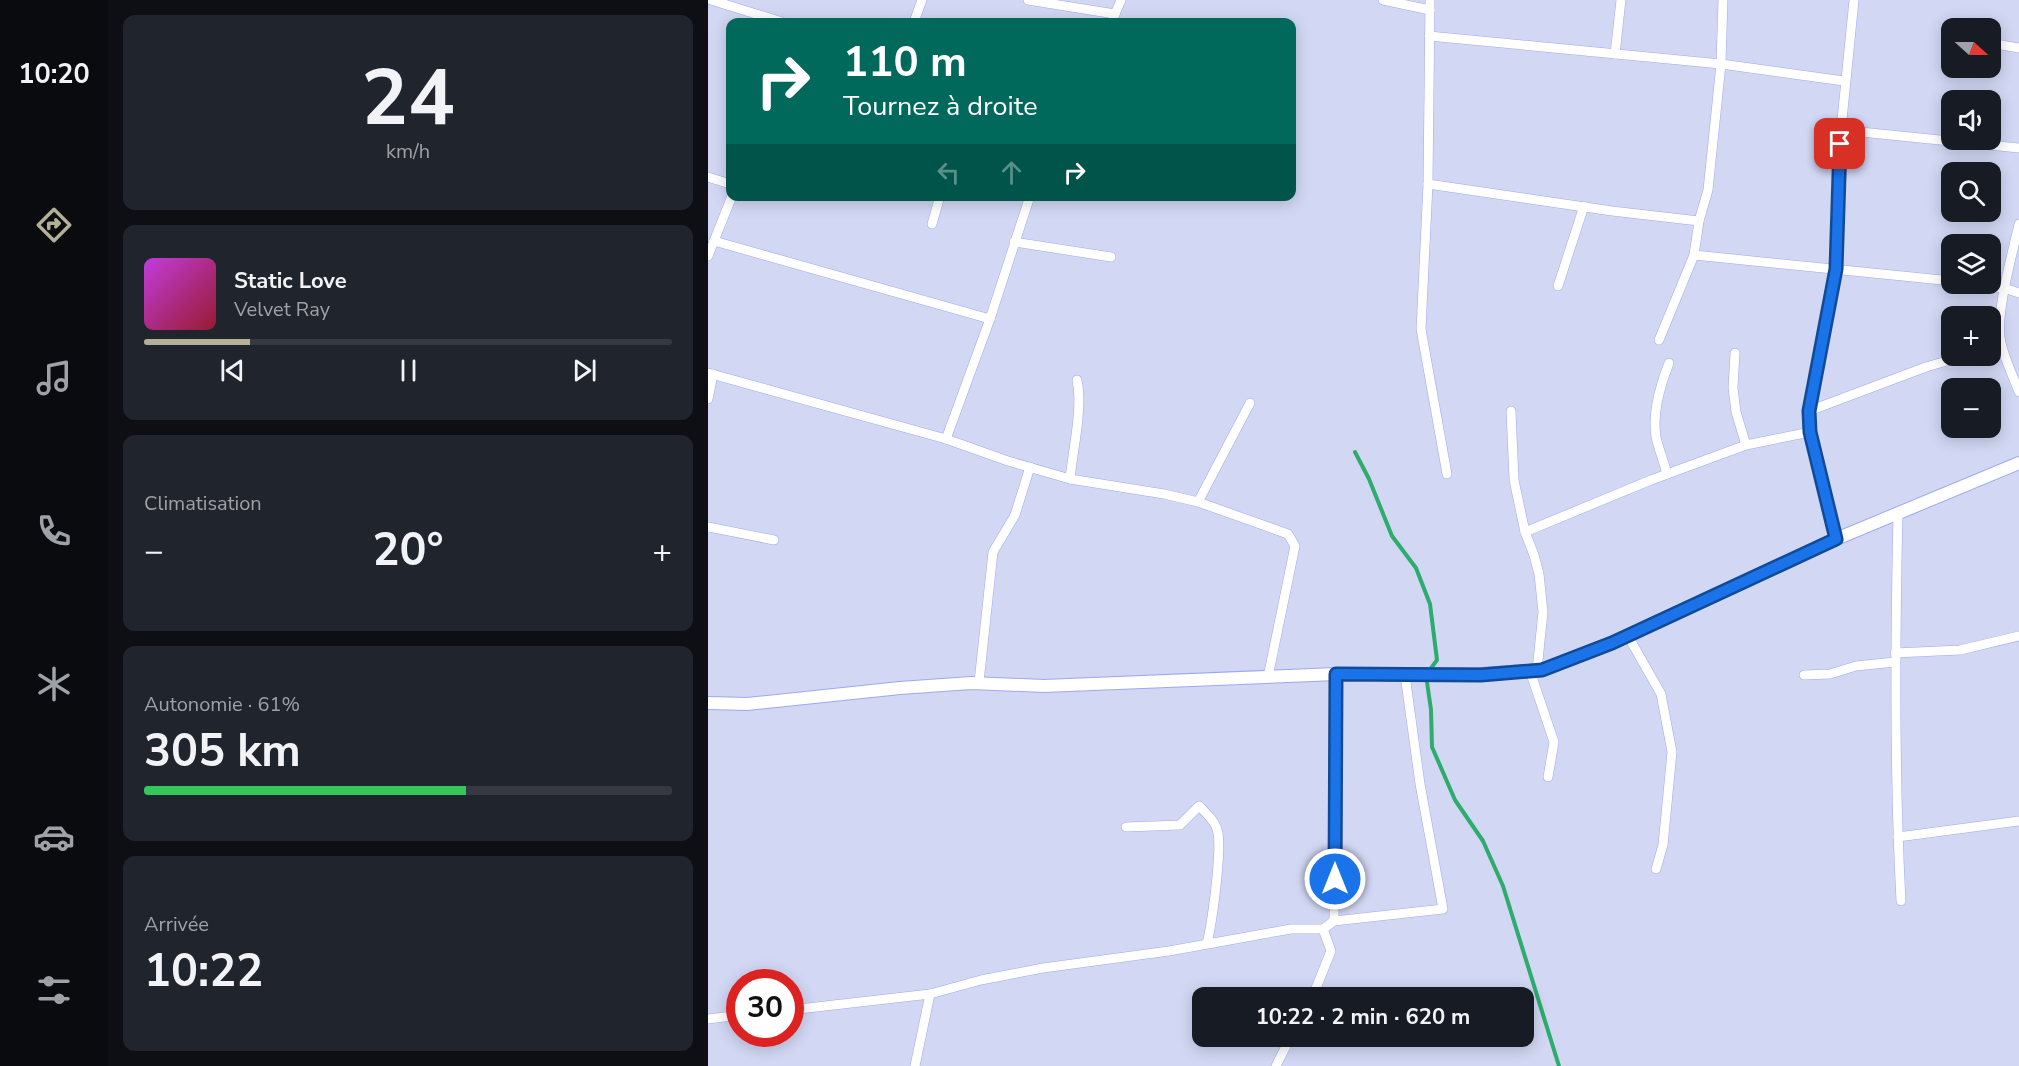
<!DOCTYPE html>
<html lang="fr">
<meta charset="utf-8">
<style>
:root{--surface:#171b24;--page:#20242c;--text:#f1f3f6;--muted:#9ea1a6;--line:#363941;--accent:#b3af99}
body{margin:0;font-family:"Nunito Sans",sans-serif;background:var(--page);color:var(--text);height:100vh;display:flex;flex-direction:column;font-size:22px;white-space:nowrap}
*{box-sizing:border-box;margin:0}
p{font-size:20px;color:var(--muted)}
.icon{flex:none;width:33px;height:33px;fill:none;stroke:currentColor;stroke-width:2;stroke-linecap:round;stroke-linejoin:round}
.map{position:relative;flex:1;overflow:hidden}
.panel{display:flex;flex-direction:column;gap:15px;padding:15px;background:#0d0f14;width:600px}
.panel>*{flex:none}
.top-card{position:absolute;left:18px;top:18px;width:570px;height:183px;border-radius:12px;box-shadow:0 3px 15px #0003;background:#00695c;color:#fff;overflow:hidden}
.needle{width:39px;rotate:111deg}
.fabs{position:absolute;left:1233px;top:18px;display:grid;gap:12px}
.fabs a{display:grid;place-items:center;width:60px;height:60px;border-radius:12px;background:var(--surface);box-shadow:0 3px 15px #0003;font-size:30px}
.speed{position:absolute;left:18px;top:969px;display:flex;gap:12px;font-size:30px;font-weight:700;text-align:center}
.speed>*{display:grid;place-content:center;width:78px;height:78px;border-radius:50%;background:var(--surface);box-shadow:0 3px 15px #0003;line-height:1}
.speed .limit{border:9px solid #d22;background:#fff;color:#111}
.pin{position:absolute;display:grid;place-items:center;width:51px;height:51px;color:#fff;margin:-26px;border-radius:12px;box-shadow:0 3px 9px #0006}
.me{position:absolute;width:66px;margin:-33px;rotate:0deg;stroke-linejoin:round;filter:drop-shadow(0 0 4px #0008)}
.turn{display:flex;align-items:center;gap:21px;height:126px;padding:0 18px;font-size:27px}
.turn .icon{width:78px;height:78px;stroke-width:2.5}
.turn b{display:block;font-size:42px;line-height:51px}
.lanes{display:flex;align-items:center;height:57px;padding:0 18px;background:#0003;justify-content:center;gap:30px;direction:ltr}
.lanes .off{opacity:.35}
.big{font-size:45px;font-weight:700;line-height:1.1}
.panel .tile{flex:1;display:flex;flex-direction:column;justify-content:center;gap:9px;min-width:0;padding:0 21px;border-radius:12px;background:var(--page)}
.panel .dial{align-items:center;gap:0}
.dial b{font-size:78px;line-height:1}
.song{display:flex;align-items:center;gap:18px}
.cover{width:72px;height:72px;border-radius:9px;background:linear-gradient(135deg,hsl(290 70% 55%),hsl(350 70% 35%))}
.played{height:6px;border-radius:3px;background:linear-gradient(90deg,var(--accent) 20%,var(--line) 20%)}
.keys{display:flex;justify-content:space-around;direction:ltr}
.heat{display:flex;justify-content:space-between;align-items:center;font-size:33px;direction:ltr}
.charge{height:9px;border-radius:4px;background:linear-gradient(90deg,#34c759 61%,var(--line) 0)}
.trip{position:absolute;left:484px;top:987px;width:342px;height:60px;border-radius:12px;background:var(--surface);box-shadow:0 3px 15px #0003;font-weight:700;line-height:60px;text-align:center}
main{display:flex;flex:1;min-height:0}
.dock{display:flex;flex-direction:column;width:108px;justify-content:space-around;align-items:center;background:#090b0e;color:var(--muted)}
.dock .icon{width:42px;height:42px}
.dock .active{color:var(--accent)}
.dock b{font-size:27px;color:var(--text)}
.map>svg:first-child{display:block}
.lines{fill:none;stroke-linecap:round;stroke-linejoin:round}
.stream{stroke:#2dac6d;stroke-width:4}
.minor-casing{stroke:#9da9ed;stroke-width:10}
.tertiary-casing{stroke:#9da9ed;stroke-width:14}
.minor{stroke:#fff;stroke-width:9}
.tertiary{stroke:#fff;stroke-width:12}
.route-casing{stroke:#114b97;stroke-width:15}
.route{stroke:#1a73e8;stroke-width:10}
</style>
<main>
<nav class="dock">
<b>10:20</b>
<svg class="icon active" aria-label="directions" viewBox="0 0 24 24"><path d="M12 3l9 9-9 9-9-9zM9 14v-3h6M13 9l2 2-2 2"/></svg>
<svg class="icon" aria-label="music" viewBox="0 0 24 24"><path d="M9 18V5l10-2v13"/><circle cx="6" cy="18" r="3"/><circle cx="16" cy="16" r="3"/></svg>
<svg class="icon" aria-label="phone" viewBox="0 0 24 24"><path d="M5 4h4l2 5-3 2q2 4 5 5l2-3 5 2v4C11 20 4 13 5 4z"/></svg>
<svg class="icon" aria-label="climate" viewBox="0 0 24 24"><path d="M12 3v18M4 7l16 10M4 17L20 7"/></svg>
<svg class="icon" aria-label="car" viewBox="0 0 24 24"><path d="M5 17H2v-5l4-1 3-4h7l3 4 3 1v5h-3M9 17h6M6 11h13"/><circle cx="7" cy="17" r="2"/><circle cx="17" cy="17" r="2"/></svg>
<svg class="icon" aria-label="filters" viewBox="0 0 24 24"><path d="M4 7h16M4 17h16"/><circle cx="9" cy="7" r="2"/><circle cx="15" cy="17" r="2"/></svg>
</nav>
<section class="panel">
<div class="tile dial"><b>24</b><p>km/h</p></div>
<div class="tile">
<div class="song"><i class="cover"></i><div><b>Static Love</b><p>Velvet Ray</p></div></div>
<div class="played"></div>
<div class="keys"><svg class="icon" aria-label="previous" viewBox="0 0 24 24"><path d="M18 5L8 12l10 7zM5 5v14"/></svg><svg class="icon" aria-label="pause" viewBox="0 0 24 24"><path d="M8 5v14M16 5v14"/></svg><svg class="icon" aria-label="next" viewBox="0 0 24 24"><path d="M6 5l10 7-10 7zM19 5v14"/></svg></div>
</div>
<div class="tile"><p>Climatisation</p>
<div class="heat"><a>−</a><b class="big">20°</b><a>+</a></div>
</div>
<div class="tile"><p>Autonomie · 61%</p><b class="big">305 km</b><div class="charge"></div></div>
<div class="tile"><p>Arrivée</p><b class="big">10:22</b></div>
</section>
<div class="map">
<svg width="1311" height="1066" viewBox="0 0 1311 1066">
<rect width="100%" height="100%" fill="#d2d8f4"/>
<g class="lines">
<!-- stream -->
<path class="stream" d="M647,452L661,479L684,536L708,568L722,604L729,660L718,675L723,710L724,747L747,800L775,841L795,886L851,1066"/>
<!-- minor casing -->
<g class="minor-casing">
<g id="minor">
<path d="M3,0L74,22"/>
<path d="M320,0L407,14L404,22"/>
<path d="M675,0L722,10"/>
<path d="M722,0L720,184L713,329L739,474"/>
<path d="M407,14L413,0"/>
<path d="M206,22L214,0"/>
<path d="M721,36L1013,64L1136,81"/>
<path d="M1282,43L1311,48"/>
<path d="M907,54L913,0"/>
<path d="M1133,130L1311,148"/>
<path d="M0,177L22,184"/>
<path d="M720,184L904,211L991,221"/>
<path d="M224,224L232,196"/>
<path d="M1311,224C1305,252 1286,317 1293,343C1297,360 1305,376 1311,392"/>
<path d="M6,241L282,319"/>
<path d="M306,242L403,257"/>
<path d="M986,255L1244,281"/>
<path d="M0,256L24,196"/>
<path d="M1260,284L1296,288L1311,293"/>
<path d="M850,286L876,206"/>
<path d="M951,340L986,255L991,221L1000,190L1013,64L1015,0"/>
<path d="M1027,353L1025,388L1028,412L1038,445"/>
<path d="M0,373L238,439L300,461L362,479L456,494L490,502L580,534L587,546L560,677"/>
<path d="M0,399L5,374"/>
<path d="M803,411L806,480L817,532L826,555L831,574L835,612L829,670"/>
<path d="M1101,411L1218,367L1256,356"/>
<path d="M238,439L282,319L322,196"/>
<path d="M959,474C956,462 951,450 948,437C944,413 952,386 961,363"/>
<path d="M362,479C365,448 375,409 369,380"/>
<path d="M490,502L542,403"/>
<path d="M1190,514C1187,643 1186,772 1193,901"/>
<path d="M0,527L66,540"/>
<path d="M817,532L943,480L1038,445L1102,432"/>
<path d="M1128,539L1102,432L1101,411L1128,269L1133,130L1146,0"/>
<path d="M920,636L953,694L964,752L955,845L948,869"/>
<path d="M1187,653L1252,650L1311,636"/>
<path d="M822,671L846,742L840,777"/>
<path d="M1096,675L1122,674L1148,666L1187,662"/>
<path d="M264,683L271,682L285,552L307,515L322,467"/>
<path d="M418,827L472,825L491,806C498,813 506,820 509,829C515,846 504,923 499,943"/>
<path d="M1190,837L1311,821"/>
<path d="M626,921L628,674"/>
<path d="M615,929L626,921L735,909L712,784L697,675"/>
<path d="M222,994L273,980L335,968L461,951L583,929H615L623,951L604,998"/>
<path d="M82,1010L222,994L207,1066"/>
<path d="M0,1019L32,1015"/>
<path d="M568,1066L583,1036"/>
</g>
</g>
<!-- tertiary casing -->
<g class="tertiary-casing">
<path id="tertiary" d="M0,703L39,704L192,688L263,683L336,686L628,674H773L834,670L904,643L1128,539L1311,463"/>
</g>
<!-- minor -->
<use href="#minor" class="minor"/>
<!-- tertiary -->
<use href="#tertiary" class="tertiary"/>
</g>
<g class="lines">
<!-- route casing -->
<g class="route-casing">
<path id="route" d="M627,879L628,674L773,675L834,670L904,643L1128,539L1102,432L1101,411L1128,269L1132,144"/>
</g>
<!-- route -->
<use href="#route" class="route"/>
</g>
</svg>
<div class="fabs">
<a><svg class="needle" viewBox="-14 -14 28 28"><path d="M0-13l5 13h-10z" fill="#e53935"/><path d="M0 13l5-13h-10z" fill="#9ea1a6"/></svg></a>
<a><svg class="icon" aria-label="sound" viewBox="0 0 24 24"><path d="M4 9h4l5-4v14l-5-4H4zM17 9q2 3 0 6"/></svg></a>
<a><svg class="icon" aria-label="search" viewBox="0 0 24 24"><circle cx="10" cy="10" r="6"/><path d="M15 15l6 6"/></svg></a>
<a><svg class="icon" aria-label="layers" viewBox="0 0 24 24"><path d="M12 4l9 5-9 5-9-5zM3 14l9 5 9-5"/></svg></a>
<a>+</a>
<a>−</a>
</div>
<div class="speed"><div class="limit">30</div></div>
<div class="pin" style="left:1132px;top:144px;background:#d93025"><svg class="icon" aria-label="arrive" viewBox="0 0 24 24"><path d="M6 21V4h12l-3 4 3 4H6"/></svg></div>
<svg class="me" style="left:627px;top:879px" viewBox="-20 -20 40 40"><circle r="17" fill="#1a73e8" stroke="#fff" stroke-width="3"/><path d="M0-11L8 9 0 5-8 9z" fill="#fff"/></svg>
<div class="trip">10:22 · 2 min · 620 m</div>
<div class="top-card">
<div class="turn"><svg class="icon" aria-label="right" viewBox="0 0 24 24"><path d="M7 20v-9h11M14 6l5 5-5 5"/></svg><div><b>110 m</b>Tournez à droite</div></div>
<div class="lanes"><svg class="icon off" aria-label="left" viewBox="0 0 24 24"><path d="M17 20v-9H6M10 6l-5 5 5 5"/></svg><svg class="icon off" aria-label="ahead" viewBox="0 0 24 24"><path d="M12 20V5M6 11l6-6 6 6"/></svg><svg class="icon" aria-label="right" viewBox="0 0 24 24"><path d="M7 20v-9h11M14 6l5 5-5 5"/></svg></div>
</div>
</div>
</main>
